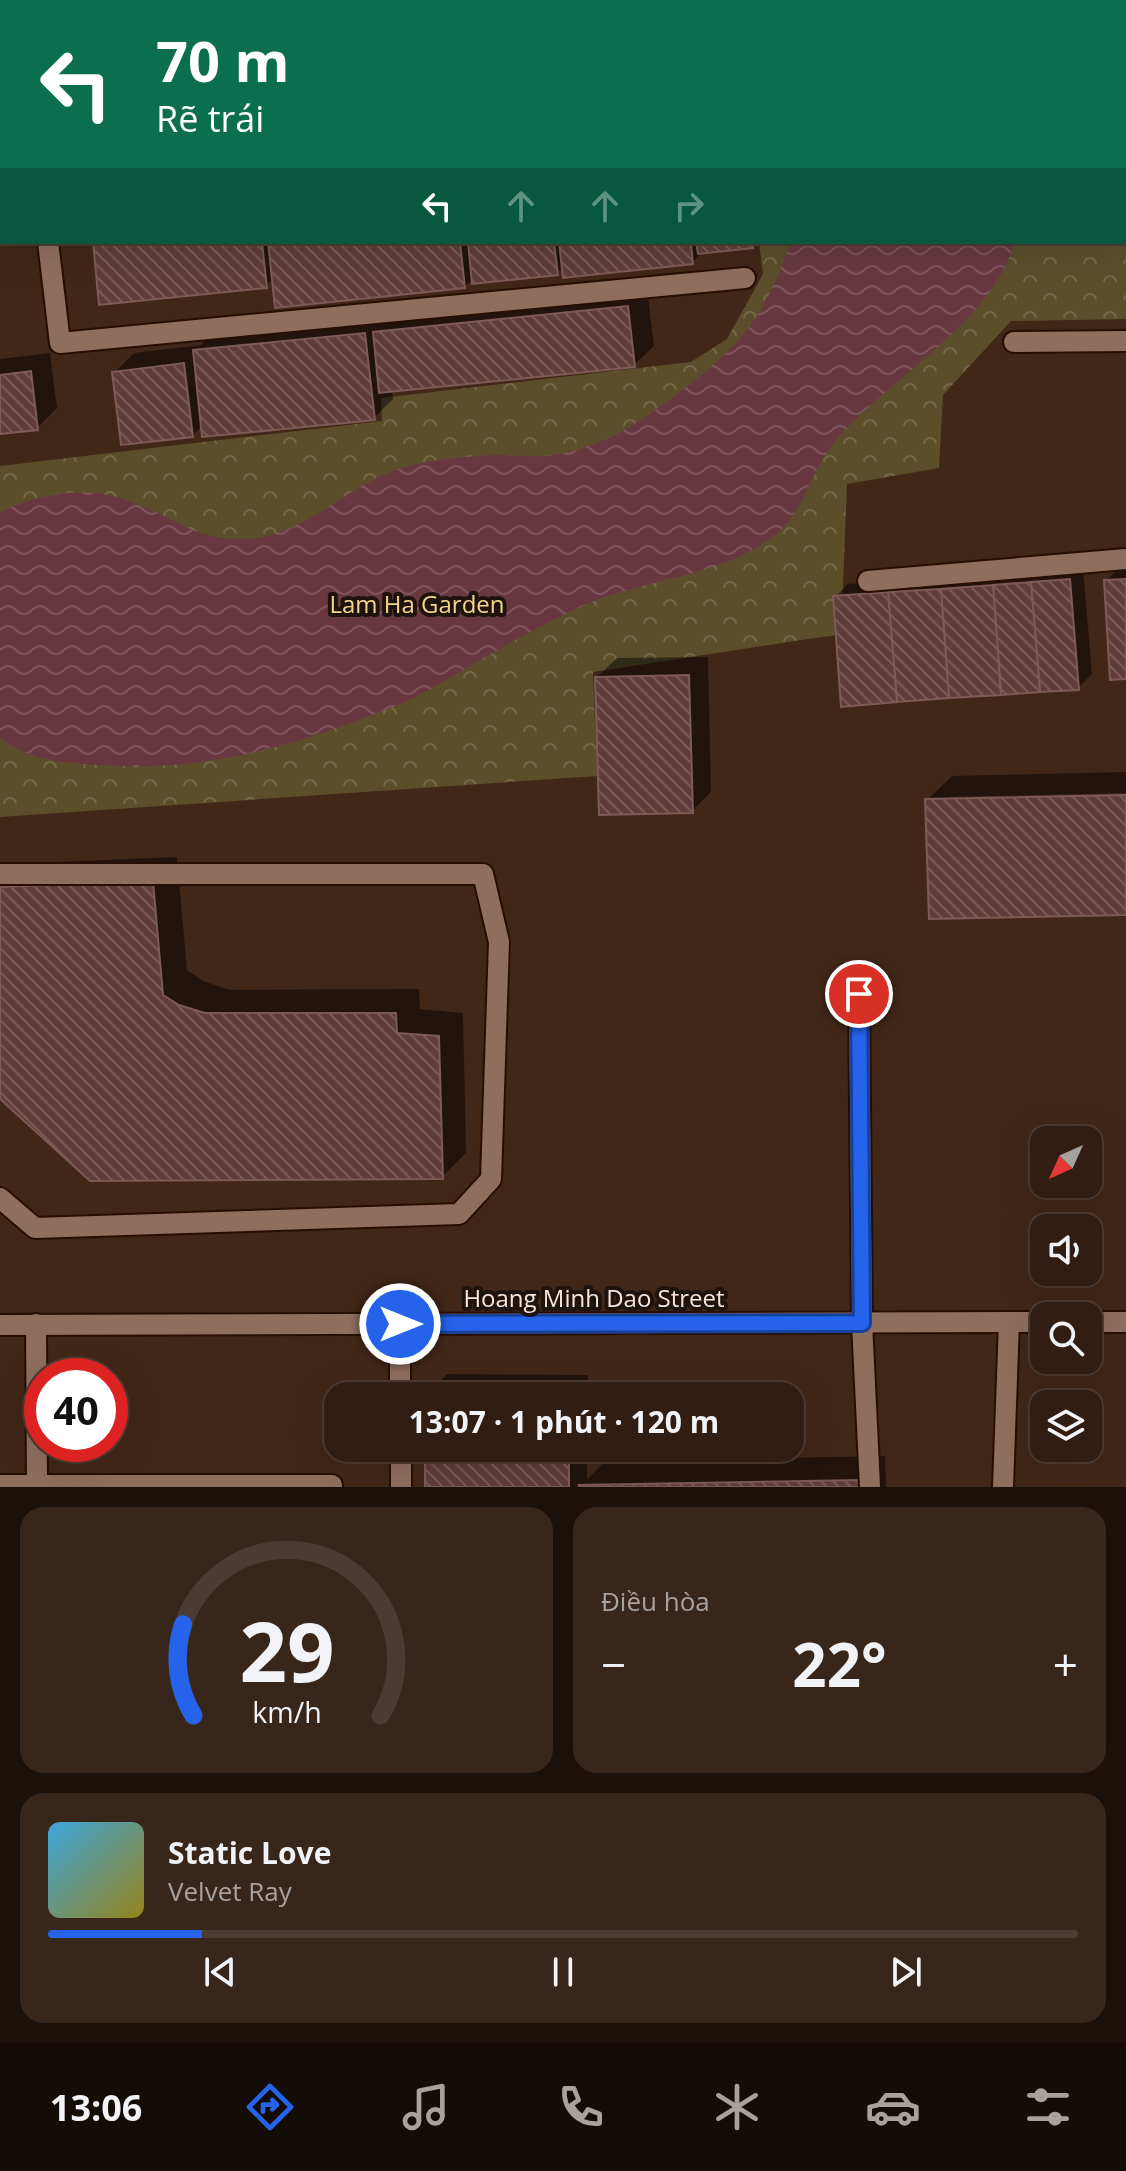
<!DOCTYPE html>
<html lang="vi">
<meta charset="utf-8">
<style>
:root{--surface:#311d12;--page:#39261b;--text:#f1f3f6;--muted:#a8a29f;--line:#4c3b32;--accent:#2563eb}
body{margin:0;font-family:"Open Sans",sans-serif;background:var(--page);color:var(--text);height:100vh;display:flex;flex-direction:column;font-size:30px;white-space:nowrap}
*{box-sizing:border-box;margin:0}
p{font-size:26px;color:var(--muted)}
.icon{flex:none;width:44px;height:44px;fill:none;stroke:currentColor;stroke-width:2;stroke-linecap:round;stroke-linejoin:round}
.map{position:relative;height:1487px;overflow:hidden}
.sheet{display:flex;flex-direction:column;gap:20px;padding:20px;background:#1b100a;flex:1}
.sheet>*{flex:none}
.banner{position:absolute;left:0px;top:0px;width:1126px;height:244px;box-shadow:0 8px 32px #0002,0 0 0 2px var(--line);background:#0b6e4f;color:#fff;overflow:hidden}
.needle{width:52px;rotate:225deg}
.buttons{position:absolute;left:1030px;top:1126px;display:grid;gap:16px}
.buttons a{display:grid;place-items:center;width:72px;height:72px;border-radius:16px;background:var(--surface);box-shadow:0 8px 32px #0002,0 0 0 2px var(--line);font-size:40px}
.speed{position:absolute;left:24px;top:1358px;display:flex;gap:16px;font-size:40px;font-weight:700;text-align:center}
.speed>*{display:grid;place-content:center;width:104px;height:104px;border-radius:50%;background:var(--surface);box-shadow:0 8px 32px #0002,0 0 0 2px var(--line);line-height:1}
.speed .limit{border:12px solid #d22;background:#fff;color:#111}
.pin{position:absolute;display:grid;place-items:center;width:68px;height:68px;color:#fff;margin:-34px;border:4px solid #fff;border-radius:50%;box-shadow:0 2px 8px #0007}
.me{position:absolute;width:88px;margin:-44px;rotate:90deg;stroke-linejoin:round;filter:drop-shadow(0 0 6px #0008)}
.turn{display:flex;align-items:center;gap:28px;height:168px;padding:0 24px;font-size:36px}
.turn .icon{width:104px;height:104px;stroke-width:2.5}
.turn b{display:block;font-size:56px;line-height:68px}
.lanes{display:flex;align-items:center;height:76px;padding:0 24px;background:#0003;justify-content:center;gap:40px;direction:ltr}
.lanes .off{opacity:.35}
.big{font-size:60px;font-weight:700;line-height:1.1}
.sheet .widget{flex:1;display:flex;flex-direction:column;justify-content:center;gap:12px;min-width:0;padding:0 28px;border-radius:24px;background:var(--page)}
.sheet .dial{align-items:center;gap:0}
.dial svg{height:208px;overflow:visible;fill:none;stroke:var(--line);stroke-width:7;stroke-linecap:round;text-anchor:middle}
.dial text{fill:var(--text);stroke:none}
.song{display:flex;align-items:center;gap:24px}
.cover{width:96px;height:96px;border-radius:12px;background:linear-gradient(135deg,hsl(200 70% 55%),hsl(50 70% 35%))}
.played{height:8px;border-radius:4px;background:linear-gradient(90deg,var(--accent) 15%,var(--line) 15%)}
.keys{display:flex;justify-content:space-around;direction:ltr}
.heat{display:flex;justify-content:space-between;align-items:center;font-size:44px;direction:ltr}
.sheet .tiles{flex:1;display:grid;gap:20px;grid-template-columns:1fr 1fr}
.widget:last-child{grid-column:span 2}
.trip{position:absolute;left:324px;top:1382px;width:480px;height:80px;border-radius:24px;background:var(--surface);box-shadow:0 8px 32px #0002,0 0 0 2px var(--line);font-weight:700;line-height:80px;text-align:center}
.menu{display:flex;height:128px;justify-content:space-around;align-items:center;background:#140c07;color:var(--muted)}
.menu .icon{width:56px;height:56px}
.menu .active{color:var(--accent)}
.menu b{font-size:36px;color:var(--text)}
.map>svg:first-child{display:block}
.park{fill:url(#park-crowns)}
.water{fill:url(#water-waves)}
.shadow{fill:#0007}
.building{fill:url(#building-back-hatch);stroke:#7d5a55;stroke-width:2}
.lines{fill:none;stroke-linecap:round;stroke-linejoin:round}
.minor-casing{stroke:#270e02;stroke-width:24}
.minor{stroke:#8e6f5e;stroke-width:20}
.route-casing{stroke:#184099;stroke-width:20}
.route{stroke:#2563eb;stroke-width:14}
.labels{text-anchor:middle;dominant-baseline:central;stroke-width:8;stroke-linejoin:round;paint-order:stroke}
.park-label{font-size:24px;fill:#f3d58a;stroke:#1f130d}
.street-label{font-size:24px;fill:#f8e6dc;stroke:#1f130d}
</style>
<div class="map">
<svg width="1126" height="1487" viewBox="0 0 1126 1487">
<defs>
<pattern id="park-crowns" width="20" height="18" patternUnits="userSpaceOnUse" patternTransform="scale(2)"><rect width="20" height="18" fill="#5c4e2b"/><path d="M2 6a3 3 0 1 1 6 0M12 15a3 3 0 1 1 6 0" fill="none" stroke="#746849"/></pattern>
<pattern id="water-waves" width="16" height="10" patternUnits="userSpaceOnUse" patternTransform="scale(2)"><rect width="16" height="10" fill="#683841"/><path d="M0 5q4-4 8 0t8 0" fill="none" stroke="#7e555c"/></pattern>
<pattern id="building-back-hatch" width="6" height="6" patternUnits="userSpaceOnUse" patternTransform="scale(2)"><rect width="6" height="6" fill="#5f3e39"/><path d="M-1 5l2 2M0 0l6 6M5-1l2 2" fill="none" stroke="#775a55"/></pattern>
</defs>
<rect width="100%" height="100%" fill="#412718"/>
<!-- park -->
<path class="park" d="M726,0H1126V319L1011,321L943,395L939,468L847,484L841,634L593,672L597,776L0,817V466L382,421L381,398L691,362L727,339L763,274L759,242H1124V2Z"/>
<!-- water -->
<path class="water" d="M791,242H1014C996,320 884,381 833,444C809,474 803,517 770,539C715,577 648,578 587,604C532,628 479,661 427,691C402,705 375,714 348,724C268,753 184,772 98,765C63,763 29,760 0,738V513L3,511C40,493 86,486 126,500C171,515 194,541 245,539C305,537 344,487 398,469C430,459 466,456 499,455C517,455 536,458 554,455C609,446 649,416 691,383C714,365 739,343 755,319C771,295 781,268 791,242Z"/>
<!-- shadow -->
<g class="shadow">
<path d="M0,0L68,2H2L0,77Z"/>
<rect x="308" y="0" width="439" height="2"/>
<path d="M95,242H756L752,246L703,251L692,263L564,266L557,273L474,277L465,287L274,278L266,286Z"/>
<path d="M647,288L654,346L634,365L392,390L393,399L374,418L203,425L193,435L114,373L134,353L201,345L215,331L384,314L385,323L395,313Z"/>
<path d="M50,353L57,408L37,428L0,432V359Z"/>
<path d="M1083,567L1092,674L1078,688L835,597L848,584Z"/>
<path d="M1126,567V677L1106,581L1119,568Z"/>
<path d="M708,657L711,792L692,811L597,677L617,658Z"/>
<path d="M1126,772V793L950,797V801L1126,797V913L927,800L952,776Z"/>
<path d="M177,857L187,970L203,981L230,990L419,989L420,1009L463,1013L466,1153L442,1177L0,1096V871L7,864Z"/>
<path d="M447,1374L588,1375V1396H427Z"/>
<path d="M427,1448H587V1479L606,1461L885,1456L886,1487H427Z"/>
</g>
<!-- building -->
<g class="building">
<path d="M0,0L48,2H2L0,79Z"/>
<path d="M306,0H434L435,2H306Z"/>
<rect x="442" y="0" width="86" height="2"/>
<rect x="533" y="0" width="132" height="2"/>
<path d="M93,242H262L267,288L99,305Z"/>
<path d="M268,242H460L465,288L275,308Z"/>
<path d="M468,242H554L558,275L472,284Z"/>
<path d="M559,242H691L693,264L563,278Z"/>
<path d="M696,242H752L753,248L698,254Z"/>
<path d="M628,306L635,367L379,393L373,332Z"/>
<path d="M365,333L375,420L202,437L193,350Z"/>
<path d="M184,363L193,437L121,445L112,372Z"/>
<path d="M31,371L38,430L0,434V375Z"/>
<path d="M1070,579L1079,690L1040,692L1031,582Z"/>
<path d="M1126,579V679L1110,680L1104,580Z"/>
<path d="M1031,582L1040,692L1001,695L993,585Z"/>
<path d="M993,585L1001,695L949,698L941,589Z"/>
<path d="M941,589L949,698L897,702L888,592Z"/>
<path d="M888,592L897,702L841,707L833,596Z"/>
<path d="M689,675L693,813L599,815L595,677Z"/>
<path d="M1126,795V915L929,919L925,799Z"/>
<path d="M153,881L163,995L179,1005L205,1013H396L397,1033L439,1036L443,1179L90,1181L0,1099V887Z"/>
<path d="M425,1392L569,1394V1396H425Z"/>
<rect x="425" y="1448" width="144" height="39"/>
<path d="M862,1480V1487H579V1485Z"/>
</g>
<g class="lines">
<!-- minor casing -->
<g class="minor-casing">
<g id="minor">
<path d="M67,0V2"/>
<path d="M0,148L2,147"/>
<path d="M48,242L60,343L745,278"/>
<path d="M1014,342L1126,341"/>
<path d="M868,581L1126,559"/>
<path d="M0,874H483L499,942L491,1179L459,1214L35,1228L0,1198"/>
<path d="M859,994L862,1323L870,1487"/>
<path d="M1088,1322H1126"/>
<path d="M36,1324L37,1485"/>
<path d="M400,1324V1396"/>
<path d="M0,1325L1044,1322"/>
<path d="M401,1448V1487"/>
<path d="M0,1485H332V1487"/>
<path d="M1003,1487L1009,1322"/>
</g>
</g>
<!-- minor -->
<use href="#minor" class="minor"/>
</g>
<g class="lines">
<!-- route casing -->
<g class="route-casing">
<path id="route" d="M400,1324L862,1323L859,994"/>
</g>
<!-- route -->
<use href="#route" class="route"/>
</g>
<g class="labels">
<!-- park labels -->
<g class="park-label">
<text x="417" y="603">Lam Ha Garden</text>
</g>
<!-- street labels -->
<g class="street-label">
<text x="594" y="1297">Hoang Minh Dao Street</text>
</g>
</g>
</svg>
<div class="buttons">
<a><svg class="needle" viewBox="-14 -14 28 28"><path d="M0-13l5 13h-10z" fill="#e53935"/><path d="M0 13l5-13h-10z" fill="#a8a29f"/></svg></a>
<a><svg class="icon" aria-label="sound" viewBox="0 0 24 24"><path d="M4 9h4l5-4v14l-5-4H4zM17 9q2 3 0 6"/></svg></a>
<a><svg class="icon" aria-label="search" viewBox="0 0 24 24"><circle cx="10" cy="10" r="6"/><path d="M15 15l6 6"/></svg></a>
<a><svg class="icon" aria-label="layers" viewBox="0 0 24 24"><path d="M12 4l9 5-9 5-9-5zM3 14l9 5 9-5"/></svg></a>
</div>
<div class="speed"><div class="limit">40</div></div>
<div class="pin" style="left:859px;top:994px;background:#d93025"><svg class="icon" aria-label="arrive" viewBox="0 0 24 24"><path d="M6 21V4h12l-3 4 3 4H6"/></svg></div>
<svg class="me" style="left:400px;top:1324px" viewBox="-20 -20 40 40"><circle r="17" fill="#2563eb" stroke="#fff" stroke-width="3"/><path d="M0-11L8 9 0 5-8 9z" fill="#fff"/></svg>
<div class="trip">13:07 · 1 phút · 120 m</div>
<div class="banner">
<div class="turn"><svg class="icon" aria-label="left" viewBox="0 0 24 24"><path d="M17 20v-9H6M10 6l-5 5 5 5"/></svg><div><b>70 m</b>Rẽ trái</div></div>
<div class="lanes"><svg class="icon" aria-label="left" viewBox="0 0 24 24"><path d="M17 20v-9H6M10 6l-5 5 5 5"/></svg><svg class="icon off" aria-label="ahead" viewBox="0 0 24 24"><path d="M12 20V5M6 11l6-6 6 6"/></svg><svg class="icon off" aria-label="ahead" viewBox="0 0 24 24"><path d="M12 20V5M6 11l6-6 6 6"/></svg><svg class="icon off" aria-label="right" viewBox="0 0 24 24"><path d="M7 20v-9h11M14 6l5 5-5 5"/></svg></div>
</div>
</div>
<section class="sheet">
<div class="tiles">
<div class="widget dial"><svg viewBox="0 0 100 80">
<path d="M14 69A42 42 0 1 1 86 69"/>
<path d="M14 69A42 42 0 0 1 10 34" stroke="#2563eb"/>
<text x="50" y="56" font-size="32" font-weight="700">29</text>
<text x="50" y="72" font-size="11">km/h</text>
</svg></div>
<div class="widget"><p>Điều hòa</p>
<div class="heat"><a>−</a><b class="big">22°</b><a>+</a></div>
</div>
<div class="widget">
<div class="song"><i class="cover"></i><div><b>Static Love</b><p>Velvet Ray</p></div></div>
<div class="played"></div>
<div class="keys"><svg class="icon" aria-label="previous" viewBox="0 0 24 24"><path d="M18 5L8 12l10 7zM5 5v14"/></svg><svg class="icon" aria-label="pause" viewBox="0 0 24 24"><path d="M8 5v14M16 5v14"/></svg><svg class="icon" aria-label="next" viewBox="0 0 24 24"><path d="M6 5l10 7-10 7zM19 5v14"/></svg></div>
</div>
</div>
</section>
<nav class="menu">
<b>13:06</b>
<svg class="icon active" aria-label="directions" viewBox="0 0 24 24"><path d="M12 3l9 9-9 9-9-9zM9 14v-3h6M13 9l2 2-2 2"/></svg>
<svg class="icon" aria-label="music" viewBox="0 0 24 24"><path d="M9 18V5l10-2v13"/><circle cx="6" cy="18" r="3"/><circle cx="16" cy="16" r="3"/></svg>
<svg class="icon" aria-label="phone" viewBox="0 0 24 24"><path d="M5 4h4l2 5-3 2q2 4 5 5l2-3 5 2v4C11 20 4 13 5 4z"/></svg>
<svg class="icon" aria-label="climate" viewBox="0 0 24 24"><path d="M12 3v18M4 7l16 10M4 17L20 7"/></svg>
<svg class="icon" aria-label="car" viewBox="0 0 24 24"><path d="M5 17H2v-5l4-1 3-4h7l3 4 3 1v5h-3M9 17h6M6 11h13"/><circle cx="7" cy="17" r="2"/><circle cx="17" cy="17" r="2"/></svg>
<svg class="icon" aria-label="filters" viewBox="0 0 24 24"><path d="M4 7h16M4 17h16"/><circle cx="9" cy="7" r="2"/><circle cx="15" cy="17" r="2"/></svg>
</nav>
